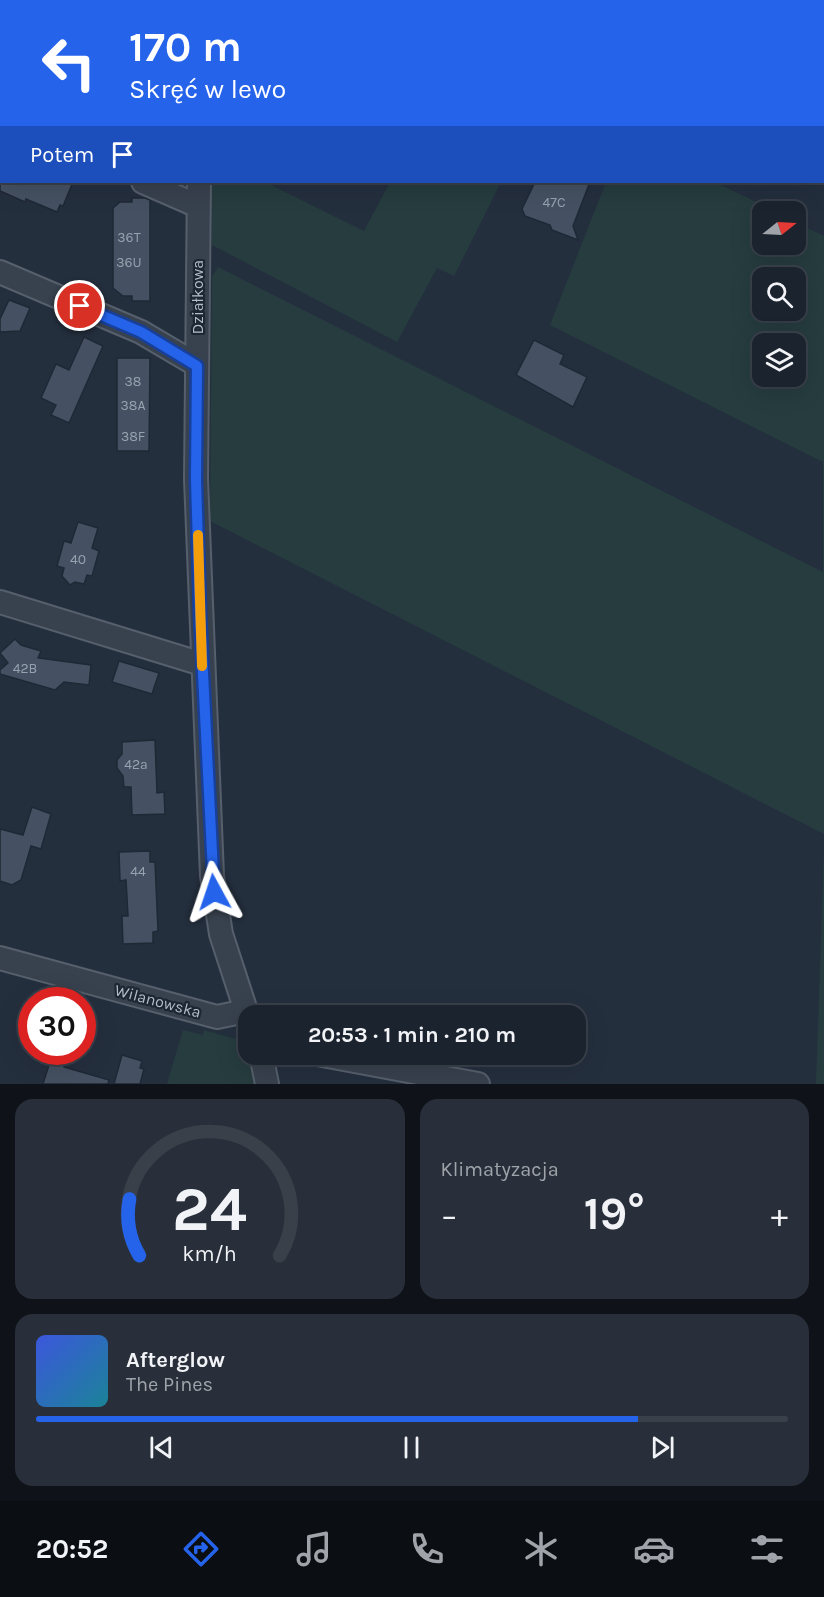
<!DOCTYPE html>
<html lang="pl">
<meta charset="utf-8">
<style>
:root{--surface:#1b232e;--page:#282f3a;--text:#f1f3f6;--muted:#a0a4aa;--line:#39404a;--accent:#2563eb}
body{margin:0;font-family:Karla,sans-serif;background:var(--page);color:var(--text);height:100vh;display:flex;flex-direction:column;font-size:22px;white-space:nowrap}
*{box-sizing:border-box;margin:0}
p{font-size:20px;color:var(--muted)}
.icon{flex:none;width:33px;height:33px;fill:none;stroke:currentColor;stroke-width:2;stroke-linecap:round;stroke-linejoin:round}
.map{position:relative;height:1084px;overflow:hidden}
.panel{display:flex;flex-direction:column;gap:15px;padding:15px;background:#0f1319;flex:1}
.panel>*{flex:none}
.hud{position:absolute;left:0px;top:0px;width:825px;height:183px;box-shadow:0 6px 24px #0002,0 0 0 2px var(--line);background:#2563eb;color:#fff;overflow:hidden}
.needle{width:39px;rotate:72deg}
.controls{position:absolute;left:752px;top:201px;display:grid;gap:12px}
.controls a{display:grid;place-items:center;width:54px;height:54px;border-radius:12px;background:var(--surface);box-shadow:0 6px 24px #0002,0 0 0 2px var(--line);font-size:30px}
.speed{position:absolute;left:18px;top:987px;display:flex;gap:12px;font-size:30px;font-weight:700;text-align:center}
.speed>*{display:grid;place-content:center;width:78px;height:78px;border-radius:50%;background:var(--surface);box-shadow:0 6px 24px #0002,0 0 0 2px var(--line);line-height:1}
.speed .limit{border:9px solid #d22;background:#fff;color:#111}
.pin{position:absolute;display:grid;place-items:center;width:51px;height:51px;color:#fff;margin:-26px;border:3px solid #fff;border-radius:50%;box-shadow:0 2px 6px #0007}
.me{position:absolute;width:66px;margin:-33px;rotate:355deg;stroke-linejoin:round;filter:drop-shadow(0 0 4px #0008)}
.turn{display:flex;align-items:center;gap:21px;height:126px;padding:0 30px;font-size:27px}
.turn .icon{width:78px;height:78px;stroke-width:2.5}
.turn b{display:block;font-size:42px;line-height:51px}
.then{display:flex;align-items:center;height:57px;padding:0 30px;background:#0003;gap:12px;font-size:22px}
.big{font-size:45px;font-weight:700;line-height:1.1}
.panel .tile{flex:1;display:flex;flex-direction:column;justify-content:center;gap:9px;min-width:0;padding:0 21px;border-radius:18px;background:var(--page)}
.panel .dial{align-items:center;gap:0}
.dial svg{height:156px;overflow:visible;fill:none;stroke:var(--line);stroke-width:7;stroke-linecap:round;text-anchor:middle}
.dial text{fill:var(--text);stroke:none}
.song{display:flex;align-items:center;gap:18px}
.cover{width:72px;height:72px;border-radius:9px;background:linear-gradient(135deg,hsl(230 70% 55%),hsl(190 70% 35%))}
.played{height:6px;border-radius:3px;background:linear-gradient(90deg,var(--accent) 80%,var(--line) 80%)}
.keys{display:flex;justify-content:space-around;direction:ltr}
.heat{display:flex;justify-content:space-between;align-items:center;font-size:33px;direction:ltr}
.panel .tiles{flex:1;display:grid;gap:15px;grid-template-columns:1fr 1fr}
.tile:last-child{grid-column:span 2}
.trip{position:absolute;left:238px;top:1005px;width:348px;height:60px;border-radius:18px;background:var(--surface);box-shadow:0 6px 24px #0002,0 0 0 2px var(--line);font-weight:700;line-height:60px;text-align:center}
.dock{display:flex;height:96px;justify-content:space-around;align-items:center;background:#0b0e12;color:var(--muted)}
.dock .icon{width:42px;height:42px}
.dock .active{color:var(--accent)}
.dock b{font-size:27px;color:var(--text)}
.map>svg:first-child{display:block}
.green{fill:#263c3f;fill-rule:evenodd}
.building{fill:#455162;stroke:#1f2835;stroke-width:1.5}
.lines{fill:none;stroke-linecap:round;stroke-linejoin:round}
.minor-casing{stroke:#565f6c;stroke-width:26}
.path{stroke:#44595c;stroke-width:4;stroke-dasharray:4.5 4.5;stroke-linecap:butt}
.minor{stroke:#38414e;stroke-width:22}
.route-casing{stroke:#184099;stroke-width:15}
.route{stroke:#2563eb;stroke-width:10}
.slow{stroke:#f59e0b;stroke-width:10}
.labels{text-anchor:middle;dominant-baseline:central;stroke-width:4.5;stroke-linejoin:round;paint-order:stroke}
.number-label{font-size:14px;fill:#98a1af}
.street-label{font-size:16px;fill:#b4bcc9;stroke:#1d2633}
</style>
<div class="map">
<svg width="824" height="1084" viewBox="0 0 824 1084">
<rect width="100%" height="100%" fill="#242f3e"/>
<!-- green -->
<g class="green">
<path d="M681,0H824V74V2Z"/>
<path d="M212,182H265L364,231L390,182H501L454,276L437,268L397,342L212,245Z"/>
<path d="M606,182H715L775,211L762,212V244H795V222L824,236V834L210,521L212,277L218,267L823,572V462L550,325ZM762,278H795V310H762ZM762,344H795V376H762Z"/>
<path d="M824,850V1084H816Z"/>
<path d="M183,1030L203,1035L204,1030L236,1039L245,1048H249V1054L255,1055L262,1084H167Z"/>
</g>
<!-- building -->
<g class="building">
<path d="M0,182H73L63,206L60,205L57,212L26,199L25,202L0,191Z"/>
<path d="M535,182H590L573,226L578,240L552,230L550,225L525,216L522,209Z"/>
<path d="M132,198H145L150,200V301H132V296H123L113,288V208L120,202H132Z"/>
<path d="M9,300L30,308L20,331L0,332V319Z"/>
<path d="M84,337L103,346L69,423L51,415L56,405L41,398L56,364L69,370Z"/>
<path d="M534,340L564,355L560,364L587,377L573,407L516,375Z"/>
<path d="M117,358H150L149,451H117Z"/>
<path d="M78,522L98,528L92,548L99,551L92,576L87,575L84,584L75,582L70,585L62,576L64,568L57,566L64,541L71,543Z"/>
<path d="M15,639L21,645L41,651L38,658L91,665L89,685L64,682L55,690L0,674V670L8,663L0,653Z"/>
<path d="M119,661L159,673L152,694L112,682Z"/>
<path d="M155,740L157,793L164,792L165,814L132,815L131,787H124L123,776L117,768V760L122,754V742Z"/>
<path d="M32,807L51,814L41,849L31,846L21,880L12,885L0,881V829L23,835Z"/>
<path d="M150,851V862H155L158,931L153,932V943L123,944L122,916H128L126,880L120,881L119,852Z"/>
<path d="M53,1052H69L64,1067L109,1080L108,1084H43Z"/>
<path d="M122,1055L142,1061L140,1068L144,1069L140,1084H114Z"/>
</g>
<g class="lines">
<!-- minor casing -->
<g class="minor-casing">
<g id="minor">
<path d="M218,2V0"/>
<path d="M0,118H2"/>
<path d="M143,182L198,206"/>
<path d="M199,182L196,479L212,876L221,934L249,1020"/>
<path d="M0,272L141,332L197,365"/>
<path d="M0,602L202,664"/>
<path d="M0,958L217,1017L246,1011"/>
<path d="M261,1054L267,1084"/>
<path d="M317,1054L478,1084"/>
</g>
</g>
<!-- path -->
<path class="path" d="M711,0L713,2"/>
<!-- minor -->
<use href="#minor" class="minor"/>
</g>
<g class="lines">
<!-- route casing -->
<g class="route-casing">
<path id="route" d="M80,306L141,332L197,366L196,479L200,614L214,892"/>
</g>
<!-- route -->
<use href="#route" class="route"/>
<!-- slow -->
<path class="slow" d="M198,535L202,666"/>
</g>
<g class="labels">
<!-- number labels -->
<g class="number-label">
<text x="554" y="202">47C</text>
<text x="129" y="237">36T</text>
<text x="129" y="262">36U</text>
<text x="133" y="381">38</text>
<text x="133" y="405">38A</text>
<text x="133" y="436">38F</text>
<text x="78" y="559">40</text>
<text x="25" y="668">42B</text>
<text x="136" y="764">42a</text>
<text x="138" y="871">44</text>
</g>
<!-- street labels -->
<g class="street-label">
<text transform="translate(197 297) rotate(-90)">Działkowa</text>
<text transform="translate(158 1001) rotate(15)">Wilanowska</text>
</g>
</g>
</svg>
<div class="controls">
<a><svg class="needle" viewBox="-14 -14 28 28"><path d="M0-13l5 13h-10z" fill="#e53935"/><path d="M0 13l5-13h-10z" fill="#a0a4aa"/></svg></a>
<a><svg class="icon" aria-label="search" viewBox="0 0 24 24"><circle cx="10" cy="10" r="6"/><path d="M15 15l6 6"/></svg></a>
<a><svg class="icon" aria-label="layers" viewBox="0 0 24 24"><path d="M12 4l9 5-9 5-9-5zM3 14l9 5 9-5"/></svg></a>
</div>
<div class="speed"><div class="limit">30</div></div>
<div class="pin" style="left:80px;top:306px;background:#d93025"><svg class="icon" aria-label="arrive" viewBox="0 0 24 24"><path d="M6 21V4h12l-3 4 3 4H6"/></svg></div>
<svg class="me" style="left:214px;top:892px" viewBox="-20 -20 40 40"><path d="M0-17L14 15 0 8-14 15z" fill="#2563eb" stroke="#fff" stroke-width="4"/></svg>
<div class="trip">20:53 · 1 min · 210 m</div>
<div class="hud">
<div class="turn"><svg class="icon" aria-label="left" viewBox="0 0 24 24"><path d="M17 20v-9H6M10 6l-5 5 5 5"/></svg><div><b>170 m</b>Skręć w lewo</div></div>
<div class="then">Potem<svg class="icon" aria-label="arrive" viewBox="0 0 24 24"><path d="M6 21V4h12l-3 4 3 4H6"/></svg></div>
</div>
</div>
<section class="panel">
<div class="tiles">
<div class="tile dial"><svg viewBox="0 0 100 80">
<path d="M14 69A42 42 0 1 1 86 69"/>
<path d="M14 69A42 42 0 0 1 9 40" stroke="#2563eb"/>
<text x="50" y="56" font-size="32" font-weight="700">24</text>
<text x="50" y="72" font-size="11">km/h</text>
</svg></div>
<div class="tile"><p>Klimatyzacja</p>
<div class="heat"><a>−</a><b class="big">19°</b><a>+</a></div>
</div>
<div class="tile">
<div class="song"><i class="cover"></i><div><b>Afterglow</b><p>The Pines</p></div></div>
<div class="played"></div>
<div class="keys"><svg class="icon" aria-label="previous" viewBox="0 0 24 24"><path d="M18 5L8 12l10 7zM5 5v14"/></svg><svg class="icon" aria-label="pause" viewBox="0 0 24 24"><path d="M8 5v14M16 5v14"/></svg><svg class="icon" aria-label="next" viewBox="0 0 24 24"><path d="M6 5l10 7-10 7zM19 5v14"/></svg></div>
</div>
</div>
</section>
<nav class="dock">
<b>20:52</b>
<svg class="icon active" aria-label="directions" viewBox="0 0 24 24"><path d="M12 3l9 9-9 9-9-9zM9 14v-3h6M13 9l2 2-2 2"/></svg>
<svg class="icon" aria-label="music" viewBox="0 0 24 24"><path d="M9 18V5l10-2v13"/><circle cx="6" cy="18" r="3"/><circle cx="16" cy="16" r="3"/></svg>
<svg class="icon" aria-label="phone" viewBox="0 0 24 24"><path d="M5 4h4l2 5-3 2q2 4 5 5l2-3 5 2v4C11 20 4 13 5 4z"/></svg>
<svg class="icon" aria-label="climate" viewBox="0 0 24 24"><path d="M12 3v18M4 7l16 10M4 17L20 7"/></svg>
<svg class="icon" aria-label="car" viewBox="0 0 24 24"><path d="M5 17H2v-5l4-1 3-4h7l3 4 3 1v5h-3M9 17h6M6 11h13"/><circle cx="7" cy="17" r="2"/><circle cx="17" cy="17" r="2"/></svg>
<svg class="icon" aria-label="filters" viewBox="0 0 24 24"><path d="M4 7h16M4 17h16"/><circle cx="9" cy="7" r="2"/><circle cx="15" cy="17" r="2"/></svg>
</nav>
